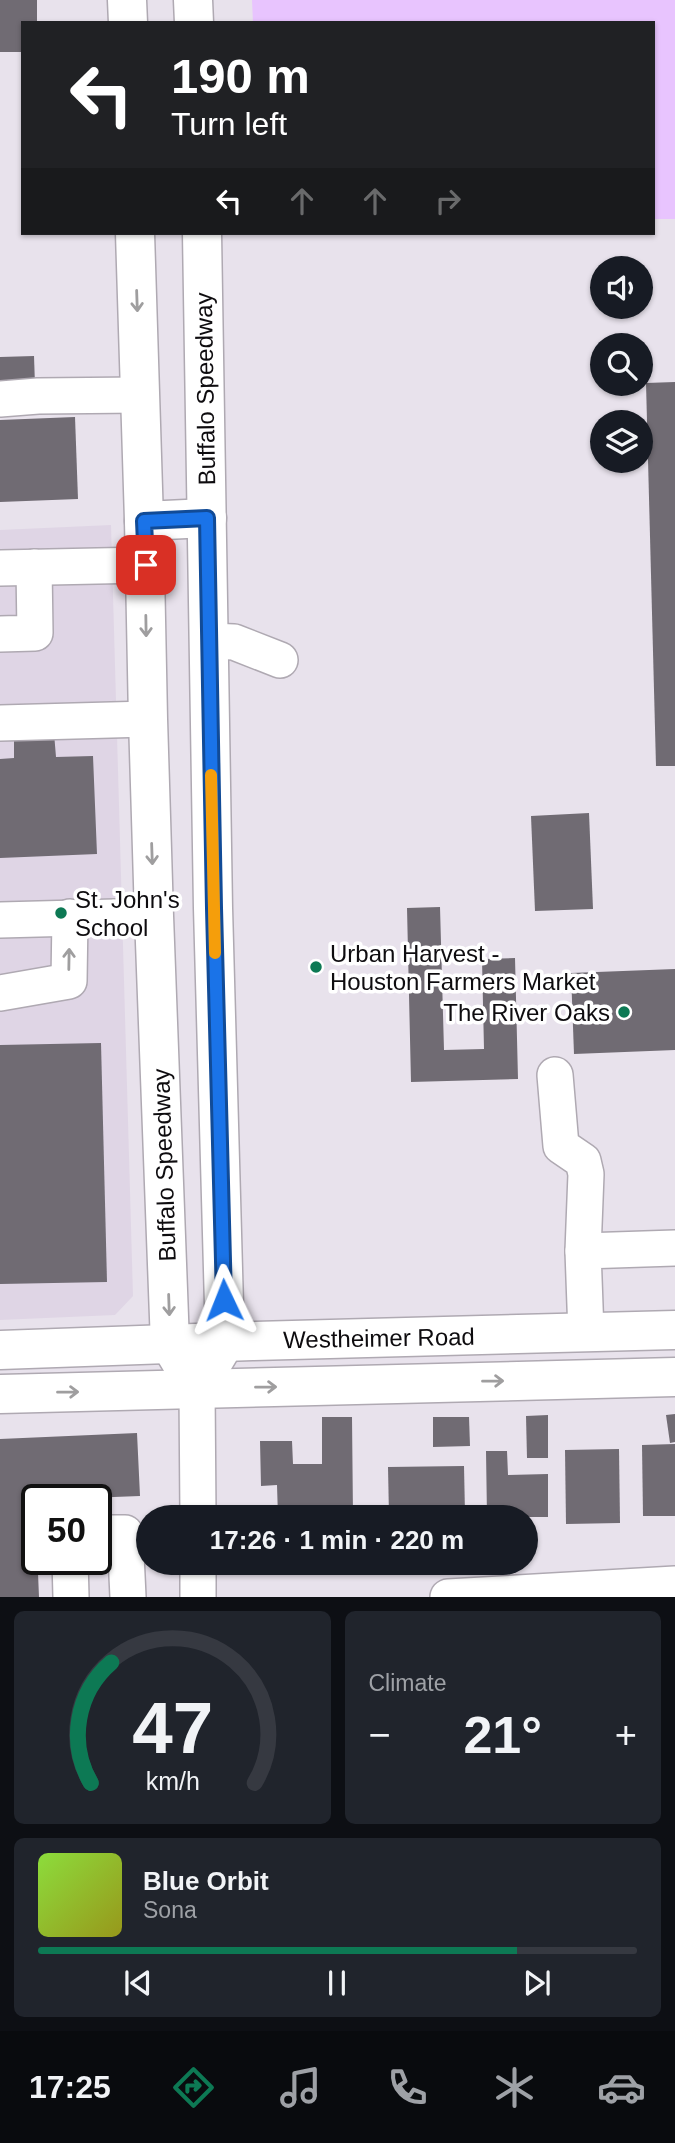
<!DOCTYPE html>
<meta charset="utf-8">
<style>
:root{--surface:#171b24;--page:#20242c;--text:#f1f3f6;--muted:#9ea1a6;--line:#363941;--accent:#0d7954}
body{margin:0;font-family:Helvetica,sans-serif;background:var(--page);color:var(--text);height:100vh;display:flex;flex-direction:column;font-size:26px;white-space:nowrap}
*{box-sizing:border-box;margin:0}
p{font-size:23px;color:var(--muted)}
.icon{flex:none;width:38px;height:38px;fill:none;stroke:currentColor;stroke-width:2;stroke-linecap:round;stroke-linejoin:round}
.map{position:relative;height:1597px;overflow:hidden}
.panel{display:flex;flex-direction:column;gap:14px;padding:14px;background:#0d0f14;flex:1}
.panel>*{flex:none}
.hud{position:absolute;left:21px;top:21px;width:634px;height:214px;border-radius:0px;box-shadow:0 2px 5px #0004;background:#202124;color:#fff;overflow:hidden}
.tools{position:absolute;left:590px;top:256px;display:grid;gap:14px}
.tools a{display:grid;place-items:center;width:63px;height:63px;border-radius:50%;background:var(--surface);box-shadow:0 2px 5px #0004;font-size:35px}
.speed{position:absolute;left:21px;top:1484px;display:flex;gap:14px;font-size:35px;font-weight:700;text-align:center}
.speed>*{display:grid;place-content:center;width:91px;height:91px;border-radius:50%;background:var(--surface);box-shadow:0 2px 5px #0004;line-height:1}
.speed .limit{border:4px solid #111;border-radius:10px;background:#fff;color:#111}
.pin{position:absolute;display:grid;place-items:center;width:60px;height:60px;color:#fff;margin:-30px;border-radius:14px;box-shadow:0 4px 10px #0006}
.me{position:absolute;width:77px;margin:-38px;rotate:358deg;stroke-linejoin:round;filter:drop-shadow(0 0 5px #0008)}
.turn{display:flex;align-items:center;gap:24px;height:147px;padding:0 35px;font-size:32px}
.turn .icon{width:91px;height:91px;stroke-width:2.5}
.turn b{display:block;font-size:49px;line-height:60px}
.lanes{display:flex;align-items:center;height:66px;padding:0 35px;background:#0003;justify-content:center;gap:35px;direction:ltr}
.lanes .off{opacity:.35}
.big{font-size:52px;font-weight:700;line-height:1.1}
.panel .card{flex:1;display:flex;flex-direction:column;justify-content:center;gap:10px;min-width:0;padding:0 24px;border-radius:10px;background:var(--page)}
.panel .dial{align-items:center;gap:0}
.dial svg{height:182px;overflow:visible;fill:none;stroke:var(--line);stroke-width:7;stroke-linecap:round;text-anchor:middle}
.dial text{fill:var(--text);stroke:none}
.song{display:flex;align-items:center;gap:21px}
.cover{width:84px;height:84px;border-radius:10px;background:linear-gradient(135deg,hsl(90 70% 55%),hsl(60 70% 35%))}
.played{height:7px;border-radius:4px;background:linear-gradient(90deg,var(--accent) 80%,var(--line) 80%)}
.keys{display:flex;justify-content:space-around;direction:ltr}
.heat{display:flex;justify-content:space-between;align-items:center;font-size:38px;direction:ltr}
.panel .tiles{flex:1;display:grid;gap:14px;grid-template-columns:1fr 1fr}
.card:last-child{grid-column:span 2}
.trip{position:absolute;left:136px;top:1505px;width:402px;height:70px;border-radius:35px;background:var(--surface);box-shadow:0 2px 5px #0004;font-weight:700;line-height:70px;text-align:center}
.tab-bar{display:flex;height:112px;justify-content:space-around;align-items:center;background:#090b0e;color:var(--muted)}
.tab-bar .icon{width:49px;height:49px}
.tab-bar .selected{color:var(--accent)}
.tab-bar b{font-size:32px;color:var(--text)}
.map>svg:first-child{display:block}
.built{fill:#dfd5e5}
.green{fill:#e8c4fe}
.building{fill:#706b73}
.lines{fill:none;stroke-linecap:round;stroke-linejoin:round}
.minor-casing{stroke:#afa9b2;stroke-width:38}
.major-casing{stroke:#afa9b2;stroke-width:41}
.minor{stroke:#fff;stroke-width:35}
.major{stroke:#fff;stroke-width:38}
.oneway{stroke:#9f9e9f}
.route-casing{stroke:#114b97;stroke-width:18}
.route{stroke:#1a73e8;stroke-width:12}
.slow{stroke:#f59e0b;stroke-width:12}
.poi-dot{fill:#0d7954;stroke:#fff;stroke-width:2.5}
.labels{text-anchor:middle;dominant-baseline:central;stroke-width:7;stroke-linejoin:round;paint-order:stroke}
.street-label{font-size:24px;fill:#0e0c0f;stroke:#fff}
.poi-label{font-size:24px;fill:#0e0c0f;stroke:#fff;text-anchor:start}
</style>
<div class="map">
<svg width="675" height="1597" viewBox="0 0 675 1597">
<rect width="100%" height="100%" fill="#e8e2ec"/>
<!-- built -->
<path class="built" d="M111,525L133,1296L115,1315L0,1320V530Z"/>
<!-- green -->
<path class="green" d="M252,0H675V219H653V23H253Z"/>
<!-- building -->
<g class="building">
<path d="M0,0H37V23H23V52H0Z"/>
<path d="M34,356L35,385L0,386V357Z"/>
<path d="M675,382V766H656L646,383Z"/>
<path d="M75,417L78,499L0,502V420Z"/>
<path d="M14,733H54L56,757L93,756L97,854L0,858V759L14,758Z"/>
<path d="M589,813L593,909L535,911L531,816Z"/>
<path d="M440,907L444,1050L484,1049L482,959L515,958L518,1079L411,1082L407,908Z"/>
<path d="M675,969V1050L574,1054L571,973Z"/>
<path d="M101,1043L107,1282L0,1284V1045Z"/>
<path d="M675,1414V1442L670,1443L666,1415Z"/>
<path d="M548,1415V1458H527L526,1416Z"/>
<path d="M322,1417H352L353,1517H278L277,1485L261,1486L260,1441H292L293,1464H322Z"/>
<path d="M433,1417H469L470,1446L433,1447Z"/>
<path d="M137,1433L140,1496L35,1500L39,1597H0V1439Z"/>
<path d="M675,1444V1516H643L642,1445Z"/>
<path d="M619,1449L620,1523L566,1524L565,1450Z"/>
<path d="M486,1451H507L508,1475L548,1474V1517H487Z"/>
<path d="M464,1466L465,1514L389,1516L388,1467Z"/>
</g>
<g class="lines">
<!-- minor casing -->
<g class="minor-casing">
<g id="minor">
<path d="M0,399L38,396L140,395"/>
<path d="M0,568L146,565"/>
<path d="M0,634L35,633L34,567"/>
<path d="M209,641L234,642L280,660"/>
<path d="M0,723L148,719"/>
<path d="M0,920L154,916"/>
<path d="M0,993L69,981L70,917"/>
<path d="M555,1075L561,1146L583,1161L586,1174L583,1251"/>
<path d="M586,1333L583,1251L675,1248"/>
<path d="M197,1389L198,1517"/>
<path d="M96,1533H125L128,1597"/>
<path d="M70,1559L71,1597"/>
<path d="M198,1563V1597"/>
<path d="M448,1597L675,1584"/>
</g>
</g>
<!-- major casing -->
<g class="major-casing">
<g id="major">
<path d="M127,0L128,23"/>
<path d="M193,0L194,23"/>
<path d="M135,233L144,521L148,719L154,916L170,1344L197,1389"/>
<path d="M144,521L207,518"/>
<path d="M0,1350L252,1341L675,1330"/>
<path d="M197,1389L225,1342L213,908L202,233"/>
<path d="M0,1394L675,1377"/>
</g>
</g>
<!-- minor -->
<use href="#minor" class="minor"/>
<!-- major -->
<use href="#major" class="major"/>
</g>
<!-- one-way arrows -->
<defs><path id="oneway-shaft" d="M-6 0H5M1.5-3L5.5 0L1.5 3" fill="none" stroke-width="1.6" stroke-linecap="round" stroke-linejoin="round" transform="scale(1.75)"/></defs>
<g class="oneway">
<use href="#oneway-shaft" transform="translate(137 301) rotate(88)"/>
<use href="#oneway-shaft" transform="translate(146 626) rotate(89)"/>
<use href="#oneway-shaft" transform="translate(152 854) rotate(88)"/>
<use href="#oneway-shaft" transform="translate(69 959) rotate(-89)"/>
<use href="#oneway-shaft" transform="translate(169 1305) rotate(88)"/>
<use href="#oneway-shaft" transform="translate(493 1381) rotate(-1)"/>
<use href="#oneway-shaft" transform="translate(266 1387) rotate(-1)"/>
<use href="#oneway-shaft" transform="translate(68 1392) rotate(-1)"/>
</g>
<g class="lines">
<!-- route casing -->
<g class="route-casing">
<path id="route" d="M146,565L144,521L207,518L214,908L224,1300"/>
</g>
<!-- route -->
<use href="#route" class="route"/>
<!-- slow -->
<path class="slow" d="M211,775L215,953"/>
</g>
<!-- markers -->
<g class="poi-dot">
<circle cx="61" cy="913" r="7"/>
<circle cx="316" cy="967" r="7"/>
<circle cx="624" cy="1012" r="7"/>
</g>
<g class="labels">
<!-- street labels -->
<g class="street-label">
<text transform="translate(205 389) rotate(-91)">Buffalo Speedway</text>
<text transform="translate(164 1165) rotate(-92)">Buffalo Speedway</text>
<text transform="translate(379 1338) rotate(-1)">Westheimer Road</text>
</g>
<!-- poi labels -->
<g class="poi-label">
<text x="75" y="899">St. John's<tspan x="75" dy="28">School</tspan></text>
<text x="330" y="953">Urban Harvest -<tspan x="330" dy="28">Houston Farmers Market</tspan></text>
<text x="610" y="1012" text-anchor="end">The River Oaks</text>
</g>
</g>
</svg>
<div class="tools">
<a><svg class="icon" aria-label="sound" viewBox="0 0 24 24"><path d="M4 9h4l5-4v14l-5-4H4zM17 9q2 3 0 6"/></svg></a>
<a><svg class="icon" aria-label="search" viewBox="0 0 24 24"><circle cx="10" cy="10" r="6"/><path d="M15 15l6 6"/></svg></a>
<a><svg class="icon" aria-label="layers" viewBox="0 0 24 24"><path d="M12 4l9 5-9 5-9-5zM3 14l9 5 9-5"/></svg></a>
</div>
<div class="speed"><div class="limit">50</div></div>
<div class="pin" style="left:146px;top:565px;background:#d93025"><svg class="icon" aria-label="arrive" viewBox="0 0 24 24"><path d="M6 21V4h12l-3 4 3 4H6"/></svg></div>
<svg class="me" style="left:224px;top:1300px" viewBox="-20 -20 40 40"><path d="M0-17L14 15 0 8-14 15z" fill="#1a73e8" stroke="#fff" stroke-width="4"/></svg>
<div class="trip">17:26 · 1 min · 220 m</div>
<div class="hud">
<div class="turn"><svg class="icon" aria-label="left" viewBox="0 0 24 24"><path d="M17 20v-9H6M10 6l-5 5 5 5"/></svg><div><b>190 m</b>Turn left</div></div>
<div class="lanes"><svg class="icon" aria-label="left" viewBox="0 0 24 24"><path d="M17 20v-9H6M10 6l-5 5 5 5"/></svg><svg class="icon off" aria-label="ahead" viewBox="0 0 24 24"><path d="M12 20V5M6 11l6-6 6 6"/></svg><svg class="icon off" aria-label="ahead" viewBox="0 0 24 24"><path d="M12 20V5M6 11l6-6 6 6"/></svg><svg class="icon off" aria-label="right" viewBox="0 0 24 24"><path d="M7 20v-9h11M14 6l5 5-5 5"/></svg></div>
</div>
</div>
<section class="panel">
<div class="tiles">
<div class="card dial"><svg viewBox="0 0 100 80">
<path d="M14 69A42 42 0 1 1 86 69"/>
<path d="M14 69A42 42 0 0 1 23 16" stroke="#0d7954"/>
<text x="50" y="56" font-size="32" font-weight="700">47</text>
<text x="50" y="72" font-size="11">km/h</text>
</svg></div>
<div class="card"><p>Climate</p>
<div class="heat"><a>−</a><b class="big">21°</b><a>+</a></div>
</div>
<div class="card">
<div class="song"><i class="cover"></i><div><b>Blue Orbit</b><p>Sona</p></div></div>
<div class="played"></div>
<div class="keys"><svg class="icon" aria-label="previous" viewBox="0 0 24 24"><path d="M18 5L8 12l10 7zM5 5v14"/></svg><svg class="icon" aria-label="pause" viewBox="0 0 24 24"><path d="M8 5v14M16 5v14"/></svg><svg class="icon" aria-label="next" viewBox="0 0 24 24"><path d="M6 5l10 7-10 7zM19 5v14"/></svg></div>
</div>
</div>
</section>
<nav class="tab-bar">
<b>17:25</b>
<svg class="icon selected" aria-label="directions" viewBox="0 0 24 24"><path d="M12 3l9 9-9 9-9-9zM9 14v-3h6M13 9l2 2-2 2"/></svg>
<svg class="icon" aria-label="music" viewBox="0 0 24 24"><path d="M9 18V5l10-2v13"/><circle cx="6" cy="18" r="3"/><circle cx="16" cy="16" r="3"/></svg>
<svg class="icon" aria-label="phone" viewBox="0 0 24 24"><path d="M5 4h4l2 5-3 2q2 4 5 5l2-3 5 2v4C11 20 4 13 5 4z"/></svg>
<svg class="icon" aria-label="climate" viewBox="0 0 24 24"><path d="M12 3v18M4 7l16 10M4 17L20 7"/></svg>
<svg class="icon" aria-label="car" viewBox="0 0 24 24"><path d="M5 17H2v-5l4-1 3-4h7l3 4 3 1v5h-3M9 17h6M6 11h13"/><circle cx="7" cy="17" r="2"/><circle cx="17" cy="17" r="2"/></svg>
</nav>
